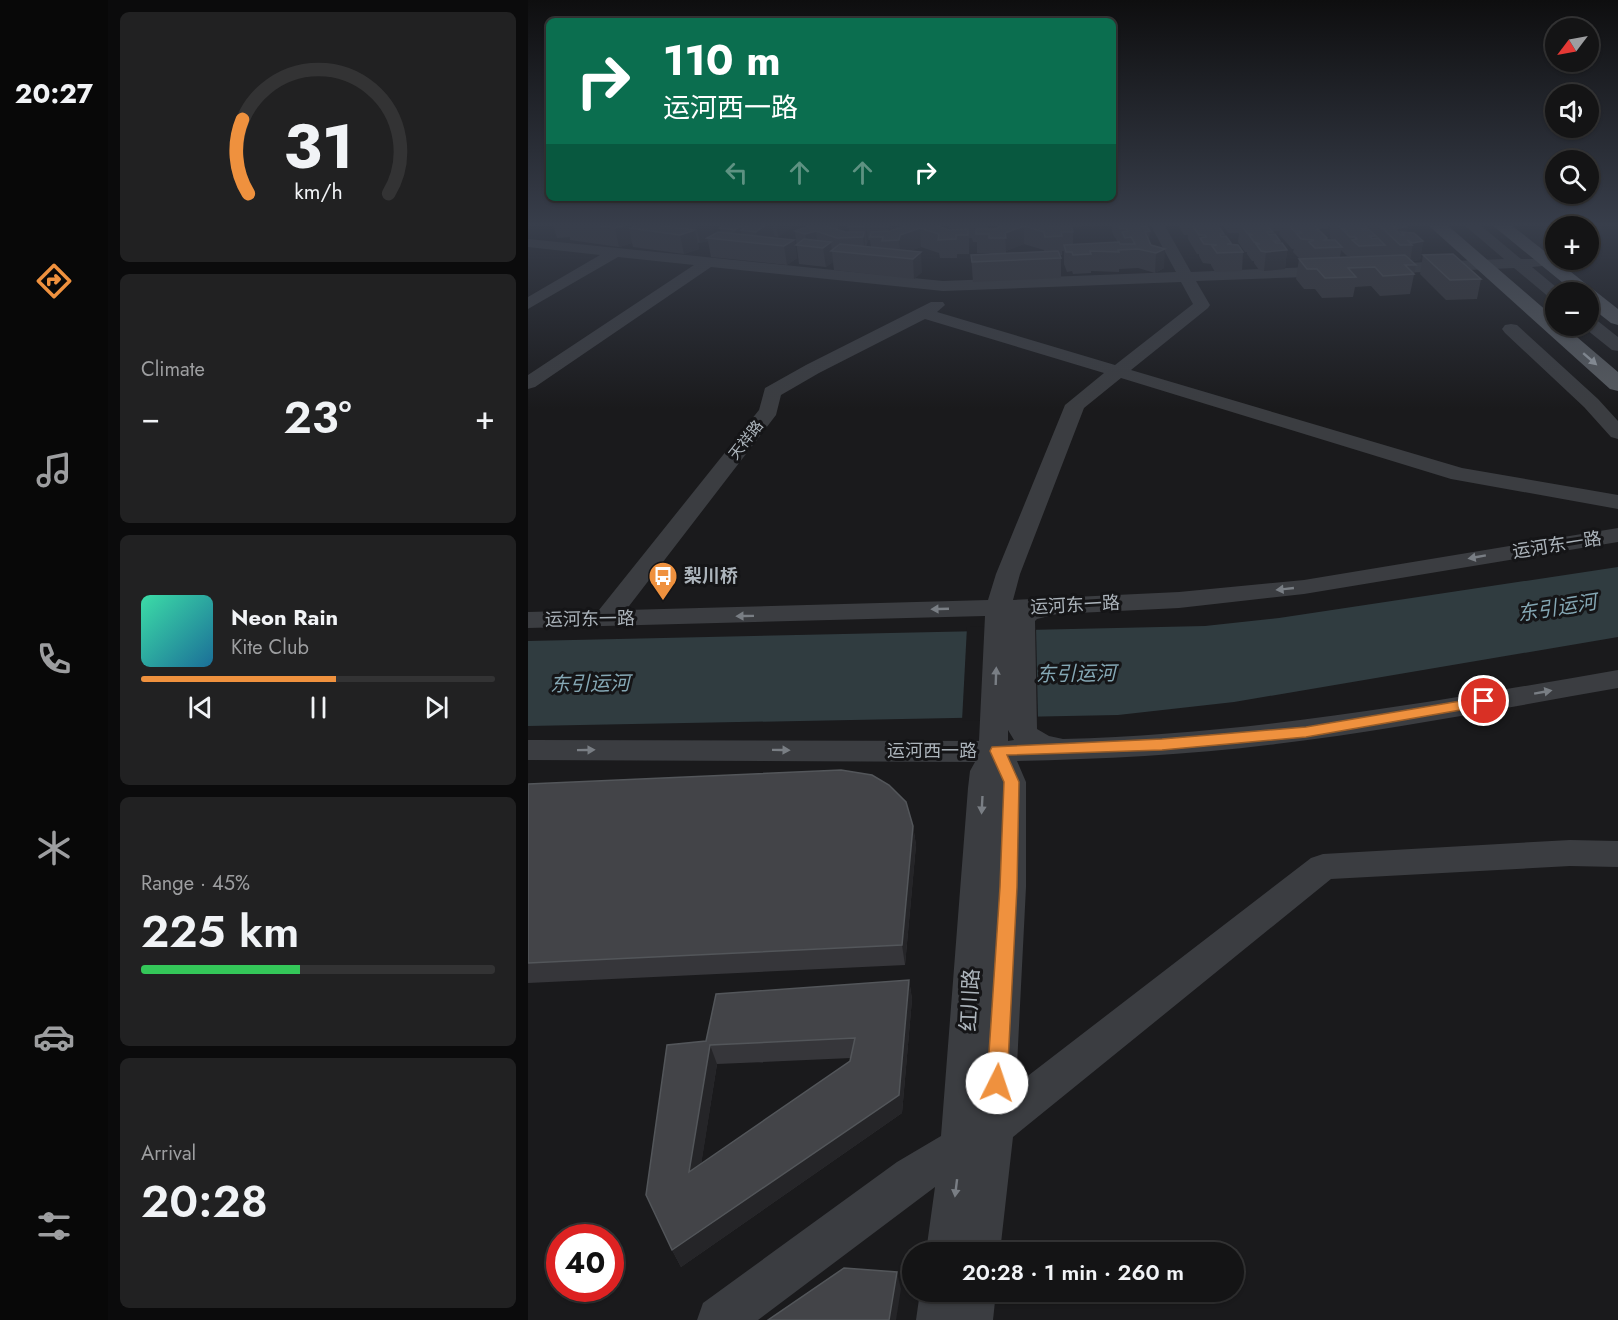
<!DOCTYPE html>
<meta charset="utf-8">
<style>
:root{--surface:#141415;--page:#212122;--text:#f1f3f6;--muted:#9d9ea0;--line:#333334;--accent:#ef913e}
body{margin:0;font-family:Jost,"Noto Sans SC",sans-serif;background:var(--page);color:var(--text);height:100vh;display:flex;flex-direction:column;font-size:22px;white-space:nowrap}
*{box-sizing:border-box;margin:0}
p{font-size:20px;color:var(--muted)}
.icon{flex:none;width:33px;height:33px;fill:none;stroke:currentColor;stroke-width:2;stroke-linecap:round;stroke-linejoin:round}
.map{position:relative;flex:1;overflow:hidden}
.drawer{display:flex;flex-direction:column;gap:12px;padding:12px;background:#0b0b0c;width:420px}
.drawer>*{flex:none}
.top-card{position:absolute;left:18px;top:18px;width:570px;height:183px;border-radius:9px;box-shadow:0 2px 4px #0004,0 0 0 2px var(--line);background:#0b6e4f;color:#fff;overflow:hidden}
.needle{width:39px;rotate:238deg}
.tools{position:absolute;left:1017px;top:18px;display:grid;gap:12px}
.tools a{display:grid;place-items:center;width:54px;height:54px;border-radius:50%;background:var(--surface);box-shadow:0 2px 4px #0004,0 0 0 2px var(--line);font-size:30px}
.speed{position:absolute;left:18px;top:1224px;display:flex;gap:12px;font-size:30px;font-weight:700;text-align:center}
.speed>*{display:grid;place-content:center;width:78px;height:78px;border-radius:50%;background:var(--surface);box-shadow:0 2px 4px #0004,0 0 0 2px var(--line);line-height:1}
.speed .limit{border:9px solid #d22;background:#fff;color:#111}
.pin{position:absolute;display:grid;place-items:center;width:51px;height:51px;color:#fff;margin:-26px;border:3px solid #fff;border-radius:50%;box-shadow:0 2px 6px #0007}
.me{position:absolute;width:66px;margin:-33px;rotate:4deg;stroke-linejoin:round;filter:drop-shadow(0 0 4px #0008)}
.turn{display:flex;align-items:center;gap:21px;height:126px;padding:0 18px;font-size:27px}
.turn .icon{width:78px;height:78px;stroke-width:2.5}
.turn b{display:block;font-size:42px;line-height:51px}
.lanes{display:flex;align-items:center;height:57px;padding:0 18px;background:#0003;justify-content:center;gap:30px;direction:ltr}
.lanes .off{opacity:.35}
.big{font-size:45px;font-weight:600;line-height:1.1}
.drawer .widget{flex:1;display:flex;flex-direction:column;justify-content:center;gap:9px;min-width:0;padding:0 21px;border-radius:9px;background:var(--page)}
.drawer .dial{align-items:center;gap:0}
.dial svg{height:156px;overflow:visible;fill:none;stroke:var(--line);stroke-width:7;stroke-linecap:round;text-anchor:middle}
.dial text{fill:var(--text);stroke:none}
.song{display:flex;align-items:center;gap:18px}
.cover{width:72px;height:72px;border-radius:9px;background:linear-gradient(135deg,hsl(160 70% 55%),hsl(200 70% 35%))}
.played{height:6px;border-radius:3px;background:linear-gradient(90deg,var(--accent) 55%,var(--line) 55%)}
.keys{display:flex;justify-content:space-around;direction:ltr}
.heat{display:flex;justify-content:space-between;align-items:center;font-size:33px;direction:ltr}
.charge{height:9px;border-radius:4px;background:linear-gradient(90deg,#34c759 45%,var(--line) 0)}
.trip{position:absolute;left:374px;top:1242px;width:342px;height:60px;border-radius:30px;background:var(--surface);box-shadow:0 2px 4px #0004,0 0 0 2px var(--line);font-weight:600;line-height:60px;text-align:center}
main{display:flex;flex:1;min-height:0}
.tabs{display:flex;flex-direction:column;width:108px;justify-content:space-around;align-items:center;background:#080808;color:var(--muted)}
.tabs .icon{width:42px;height:42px}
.tabs .selected{color:var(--accent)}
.tabs b{font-size:27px;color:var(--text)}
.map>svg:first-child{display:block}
.water{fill:#303c40}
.pier{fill:#1a1a1c}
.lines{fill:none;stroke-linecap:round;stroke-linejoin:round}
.minor{fill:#3b3d41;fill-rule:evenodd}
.major{fill:#575b60;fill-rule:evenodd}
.wall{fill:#36363a;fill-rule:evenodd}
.shaded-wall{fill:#252528}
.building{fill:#434448;stroke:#53565a;stroke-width:1.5;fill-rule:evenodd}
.oneway{fill:#9ba2a9}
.oneway2{fill:#797e84}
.route{fill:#ef913e;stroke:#9b5e28;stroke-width:1.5}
.labels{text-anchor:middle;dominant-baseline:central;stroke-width:6;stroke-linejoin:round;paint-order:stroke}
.far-street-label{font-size:15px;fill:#acb4bb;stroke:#151517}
.street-label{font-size:18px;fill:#acb4bb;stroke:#151517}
.poi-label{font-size:18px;font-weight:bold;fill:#acb4bb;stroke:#151517;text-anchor:start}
.water-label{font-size:20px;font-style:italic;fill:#85a8b5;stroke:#151517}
.near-street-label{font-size:21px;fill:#acb4bb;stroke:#151517}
</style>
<main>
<nav class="tabs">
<b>20:27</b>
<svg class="icon selected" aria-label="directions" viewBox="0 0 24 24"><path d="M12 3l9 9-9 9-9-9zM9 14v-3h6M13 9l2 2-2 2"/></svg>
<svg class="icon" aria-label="music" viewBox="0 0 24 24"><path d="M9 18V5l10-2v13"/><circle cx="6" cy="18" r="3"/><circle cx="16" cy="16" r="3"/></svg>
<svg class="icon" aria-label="phone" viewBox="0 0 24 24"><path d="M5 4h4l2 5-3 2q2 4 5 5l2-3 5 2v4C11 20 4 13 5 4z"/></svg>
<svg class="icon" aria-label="climate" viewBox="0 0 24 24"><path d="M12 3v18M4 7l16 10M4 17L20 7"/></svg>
<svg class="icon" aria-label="car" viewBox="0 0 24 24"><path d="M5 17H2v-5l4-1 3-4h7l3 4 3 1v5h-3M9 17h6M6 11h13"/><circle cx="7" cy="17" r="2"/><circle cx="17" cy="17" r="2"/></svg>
<svg class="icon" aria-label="filters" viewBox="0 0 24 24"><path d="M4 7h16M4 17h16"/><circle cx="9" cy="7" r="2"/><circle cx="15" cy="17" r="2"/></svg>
</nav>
<section class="drawer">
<div class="widget dial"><svg viewBox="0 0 100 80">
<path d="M14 69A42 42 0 1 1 86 69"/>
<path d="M14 69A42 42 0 0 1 11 31" stroke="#ef913e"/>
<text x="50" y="56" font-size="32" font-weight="700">31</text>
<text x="50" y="72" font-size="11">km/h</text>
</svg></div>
<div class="widget"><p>Climate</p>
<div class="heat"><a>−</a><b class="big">23°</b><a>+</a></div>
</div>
<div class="widget">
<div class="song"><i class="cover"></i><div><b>Neon Rain</b><p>Kite Club</p></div></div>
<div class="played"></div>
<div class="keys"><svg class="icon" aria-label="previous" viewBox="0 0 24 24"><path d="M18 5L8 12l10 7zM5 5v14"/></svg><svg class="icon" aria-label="pause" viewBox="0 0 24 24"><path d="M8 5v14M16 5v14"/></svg><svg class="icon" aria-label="next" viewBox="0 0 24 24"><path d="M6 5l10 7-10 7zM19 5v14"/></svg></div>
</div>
<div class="widget"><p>Range · 45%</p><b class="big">225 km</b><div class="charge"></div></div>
<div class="widget"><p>Arrival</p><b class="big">20:28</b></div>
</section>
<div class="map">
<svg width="1090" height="1320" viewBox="0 0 1090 1320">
<rect width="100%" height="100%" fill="#1a1a1c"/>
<!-- water -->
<path class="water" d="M1090,567V637L706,702L590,715L0,726V641L677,626L751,618Z"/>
<!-- pier -->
<path class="pier" d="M508,626L510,719L434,721L439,627Z"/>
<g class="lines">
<!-- minor -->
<g class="minor">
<path d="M622,224H636L663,272L806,266L814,271L806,276L668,281L682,305L680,308L603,370L934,468L1090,495V509L923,479L593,378L556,408L492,574L485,600L651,592L776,580L1090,528V542L776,594L651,608L529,614L509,619L507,621L509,729L521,736L535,739C722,734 906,702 1090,670V688C976,708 863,730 748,744C662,755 576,759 489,761L498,782V887L488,1085L783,858L795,854L1042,840L1090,841V867L1042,866L803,879L485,1137L472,1252H398L407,1187L230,1320H169L175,1303L369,1162L413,1136L440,788L442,771L447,762L0,760V740L451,741L457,616L0,628V612L71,610L231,410L237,388L278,365L403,302H415L417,305L409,312L587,365L665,304L653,282L415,291L183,267L7,387L0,389V375L166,265L90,257L0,309V297L72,255L0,247V239L415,281L648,272ZM397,319L576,373L537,405L468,574L460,600L98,610L248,415L253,395L291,373ZM480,730L486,740L480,741Z"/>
<path d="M935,224H951L993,259H1024L1027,262L1024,265L1004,267L1034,292H1028V300L1022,298L986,268L851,274L843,269L851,264L976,259Z"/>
<path d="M1060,317L1066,318L1090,337V351L1084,350L1054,326H1060Z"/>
<path d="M983,324L989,325L1070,399L1090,421V439L1083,437L1056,407L977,333L974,329L977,325Z"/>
<path d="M392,1292H468L465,1320H388Z"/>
</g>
<!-- major -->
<g class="major">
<path d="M899,224H918L1028,319V326H1036L1090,372V391L1082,389Z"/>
<path d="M963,224H982L1090,309V325L1083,323L1060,305V292H1046Z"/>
</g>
</g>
<!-- wall -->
<g class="wall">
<path d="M25,224H184L186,234L193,232L192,228L198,224H265V226L250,237L246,236L247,238L266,240L269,258L259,265L183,257L180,241L170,243L171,249L156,254L105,247L104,243L91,247L42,240V237L29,238Z"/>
<path d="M279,224H310V230L317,232H321V224H365L364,230L377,226V224H405L421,230L420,224H460V229H467L478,224L521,226L520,224H554L553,227H544L545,232V244L589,242L588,238H587L584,232V226L561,227L560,224H616V226L622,231L621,241L623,245L636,268L627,273L610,268L591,269V272L563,271V273L545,274L544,271L539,272L536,264V251H534V255H532L533,258V278L445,282L443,255L462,254L461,253H449V242H445L444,238H441V254H429V258H412L411,253L393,247L382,251L394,272L386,279L306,270L305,262L298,267L271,264L267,231L280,227ZM340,240H342L343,247H338ZM496,244L516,250V251L478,253V251Z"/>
<path d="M651,224L690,225L696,234V236L703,245L715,252L714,271L687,272L683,265V264L675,263L671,256V254H669L660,239V235H656L651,227Z"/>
<path d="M694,224H841L837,225L839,228L838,230H840L841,224H877L879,227L878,232L895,241L892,260L884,261L888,265L882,294L852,296L843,286L827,287L825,297L794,298L787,289H776L768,279L771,259H779L771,258L765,252L766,249H764L751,234L752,231H744L745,234L752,241V243L759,250L757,269L736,271L731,270L726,263V261H724L719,254V252H717L710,242L711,233H700ZM800,226L802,227V238L804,240H799L791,231V229H800ZM813,250L819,256H822V257H812Z"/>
<path d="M895,255L953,279L949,299L918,300L892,274Z"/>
<path d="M0,784L385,826L388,845L377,965L0,983Z"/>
<path d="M381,980L384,999L374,1113L153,1267L144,1250L178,1041ZM323,1058L322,1061L173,1164L189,1064Z"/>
</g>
<!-- shaded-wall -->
<g class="shaded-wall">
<path d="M101,224H119L101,228L104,243L91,247L87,228Z"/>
<path d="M170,224H184L187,239L179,238L180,241L172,243L168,225Z"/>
<path d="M239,224H244L247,239L231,244L228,232Z"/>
<path d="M248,224H265V226L250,237Z"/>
<path d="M337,224H338L340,240L339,245Z"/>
<path d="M360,224H363L364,233L362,241Z"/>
<path d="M213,226L214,230H213L215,242L209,241L207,230Z"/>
<path d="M496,226V244L478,251L477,233Z"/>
<path d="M879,227L876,245V235L873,232L871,245L867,241L870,228Z"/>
<path d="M392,228L393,247L374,254L373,259L371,240L372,235Z"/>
<path d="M167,230L171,249L156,254L152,235Z"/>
<path d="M288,231L290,248L279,246L277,234Z"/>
<path d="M336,232L338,250L337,256L335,237Z"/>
<path d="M266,240L269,258L259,265L256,246Z"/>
<path d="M895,241L892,260L882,262L885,243Z"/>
<path d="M303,242L305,262L298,267L295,248Z"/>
<path d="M637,249L636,268L627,273L628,253Z"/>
<path d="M759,250L757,269L736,271L738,252Z"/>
<path d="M393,252L394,272L386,279L385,259Z"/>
<path d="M385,826L388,845L377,965L374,945Z"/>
<path d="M381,980L384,999L374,1113L153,1267L144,1250L371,1095Z"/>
<path d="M182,1045L189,1064L169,1191L161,1172Z"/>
<path d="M369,1272L373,1289L368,1320H361Z"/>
</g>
<!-- building -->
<g class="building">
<path d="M56,224H101L87,228Z"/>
<path d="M115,224H120L167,230L152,235L101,228Z"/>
<path d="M198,224H239L228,232L213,230L220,226H213L207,230L192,228Z"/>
<path d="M282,224H298V226L317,232H336L335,237L309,238L288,231L277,234L267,231L281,226Z"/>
<path d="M321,224H337V226L320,227Z"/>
<rect x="344" y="224" width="16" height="2"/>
<path d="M382,224H404L421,230L440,229V235H428V239L410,240L411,234L392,228L372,235L371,240L354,241L355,237H342L343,232L362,231Z"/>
<path d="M478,224H516L525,227H544L545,232H533L534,236L517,237L516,232L496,226L477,233L478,238H461V234H448V229H467Z"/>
<path d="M590,224H613L615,227L619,226L622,231L617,232L623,245L637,249L628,253L610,249L590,250L591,252L562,251L563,254L545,255L544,252H538L536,245L591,242L592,244H607L603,237L597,238L594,232L600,231L598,228H592Z"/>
<path d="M663,224L690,225L696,234H692L693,237L698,236L703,243L699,244L710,245L715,252L689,253L684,246L689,245L676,244L672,238L678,237L677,235H671Z"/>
<path d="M713,224H738L745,232H739L741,235L747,234L752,241H746L748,243H754L759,250L738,252L733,251L728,244H732L726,242L721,235H725L719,233Z"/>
<path d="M760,224H786L791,230H787L793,232L799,238L796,240H807L814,247L787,248L781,242L786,240L773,239L768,233H774L772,231H766Z"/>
<path d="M809,224H836L839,228H833L835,230H841L848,236H842L844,239L850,238L857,245L831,246L824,240L829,239L827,237H822L816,231H820L814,229Z"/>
<path d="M850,224H877L879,227L870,228L864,226L873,235H876L873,232L886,233L895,241L885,243L879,240L884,245H872Z"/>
<path d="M190,232L266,240L256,246L179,238Z"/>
<path d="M276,239L303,242L295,248L268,245Z"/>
<path d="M312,244L393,252L385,259L303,251Z"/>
<path d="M530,251L533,258L444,262L443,255Z"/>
<path d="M925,254L953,279L922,280L895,255Z"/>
<path d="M877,255L888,265H877L886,274L855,276L847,267L820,268L828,277L797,278L789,269H779L771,259Z"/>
<path d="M313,770L344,775L361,785L378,802L385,826L374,945L0,963V784Z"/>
<path d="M381,980L371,1095L144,1250L118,1195L139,1045L178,1041L188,994ZM327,1038L322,1061L161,1172L182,1045Z"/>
<path d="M316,1268L369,1272L361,1320H240Z"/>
</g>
<!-- one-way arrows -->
<defs><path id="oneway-solid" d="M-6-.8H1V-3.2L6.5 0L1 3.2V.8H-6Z" transform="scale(1.5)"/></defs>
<use class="oneway" href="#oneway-solid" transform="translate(1062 359) rotate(41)"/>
<g class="oneway2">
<use href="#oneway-solid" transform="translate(949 557) rotate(170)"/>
<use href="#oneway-solid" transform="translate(757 589) rotate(174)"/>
<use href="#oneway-solid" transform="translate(412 609) rotate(178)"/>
<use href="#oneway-solid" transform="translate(217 616) rotate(179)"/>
<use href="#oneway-solid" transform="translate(468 676) rotate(-88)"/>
<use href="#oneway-solid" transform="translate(1015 692) rotate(-10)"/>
<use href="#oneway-solid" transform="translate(58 750) rotate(-1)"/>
<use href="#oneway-solid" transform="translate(253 750) rotate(1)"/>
<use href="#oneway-solid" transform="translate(454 805) rotate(93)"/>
<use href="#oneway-solid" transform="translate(428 1188) rotate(97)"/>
</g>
<!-- sky -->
<linearGradient id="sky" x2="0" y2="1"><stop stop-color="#0e0e0f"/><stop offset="0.55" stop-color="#383e4b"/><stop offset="1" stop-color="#383e4b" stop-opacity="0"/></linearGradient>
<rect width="1090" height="409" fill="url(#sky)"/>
<!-- route -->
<path class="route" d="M956,697L964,701L961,705L778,737L634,750L479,755L491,782L489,887L479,1083L476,1090L469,1092L462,1090L459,1083L472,887L476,782L462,751L464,747L634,739L778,727Z"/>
<!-- icons -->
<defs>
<g id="bus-pin" transform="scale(1.5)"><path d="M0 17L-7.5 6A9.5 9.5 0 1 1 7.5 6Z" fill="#ef913e" stroke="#151517"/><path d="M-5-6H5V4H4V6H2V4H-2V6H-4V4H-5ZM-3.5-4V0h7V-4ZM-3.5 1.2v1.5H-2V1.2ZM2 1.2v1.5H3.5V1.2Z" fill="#fff"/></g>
</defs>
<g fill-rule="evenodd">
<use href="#bus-pin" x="135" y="576"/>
</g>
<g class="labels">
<!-- far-street labels -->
<g class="far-street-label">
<text transform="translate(218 440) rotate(-52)">天祥路</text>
</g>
<!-- street labels -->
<g class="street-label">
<text transform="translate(1029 545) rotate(-9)">运河东一路</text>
<text transform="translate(547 605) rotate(-3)">运河东一路</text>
<text transform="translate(62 619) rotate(-1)">运河东一路</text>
<text x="404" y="751">运河西一路</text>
</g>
<!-- poi labels -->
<g class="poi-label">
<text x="156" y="576">梨川桥</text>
</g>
<!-- water labels -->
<g class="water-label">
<text transform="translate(1029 608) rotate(-9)">东引运河</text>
<text transform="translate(548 674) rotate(-1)">东引运河</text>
<text transform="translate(62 684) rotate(-1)">东引运河</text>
</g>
<!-- near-street labels -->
<g class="near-street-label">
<text transform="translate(442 1000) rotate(-87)">红川路</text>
</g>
</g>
</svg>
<div class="tools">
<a><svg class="needle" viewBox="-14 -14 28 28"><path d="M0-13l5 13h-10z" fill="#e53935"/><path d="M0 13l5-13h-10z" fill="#9d9ea0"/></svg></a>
<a><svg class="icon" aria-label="sound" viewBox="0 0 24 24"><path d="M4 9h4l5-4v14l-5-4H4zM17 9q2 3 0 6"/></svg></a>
<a><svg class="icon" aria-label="search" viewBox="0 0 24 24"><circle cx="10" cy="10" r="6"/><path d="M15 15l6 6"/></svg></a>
<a>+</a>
<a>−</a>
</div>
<div class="speed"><div class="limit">40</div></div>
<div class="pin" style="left:956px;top:701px;background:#d93025"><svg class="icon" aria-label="arrive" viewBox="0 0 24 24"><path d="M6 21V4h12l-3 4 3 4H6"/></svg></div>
<svg class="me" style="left:469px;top:1083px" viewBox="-20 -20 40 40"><circle r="19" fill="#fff"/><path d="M0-13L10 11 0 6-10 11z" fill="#ef913e"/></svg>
<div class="trip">20:28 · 1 min · 260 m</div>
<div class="top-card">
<div class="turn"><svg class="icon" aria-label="right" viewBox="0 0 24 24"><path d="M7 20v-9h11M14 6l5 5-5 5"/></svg><div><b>110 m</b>运河西一路</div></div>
<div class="lanes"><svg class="icon off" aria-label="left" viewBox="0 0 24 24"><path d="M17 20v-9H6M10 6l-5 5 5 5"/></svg><svg class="icon off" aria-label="ahead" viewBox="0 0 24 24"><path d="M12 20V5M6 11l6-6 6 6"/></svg><svg class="icon off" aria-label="ahead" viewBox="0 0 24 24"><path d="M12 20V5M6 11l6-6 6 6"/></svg><svg class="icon" aria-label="right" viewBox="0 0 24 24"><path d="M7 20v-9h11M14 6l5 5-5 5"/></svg></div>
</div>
</div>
</main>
